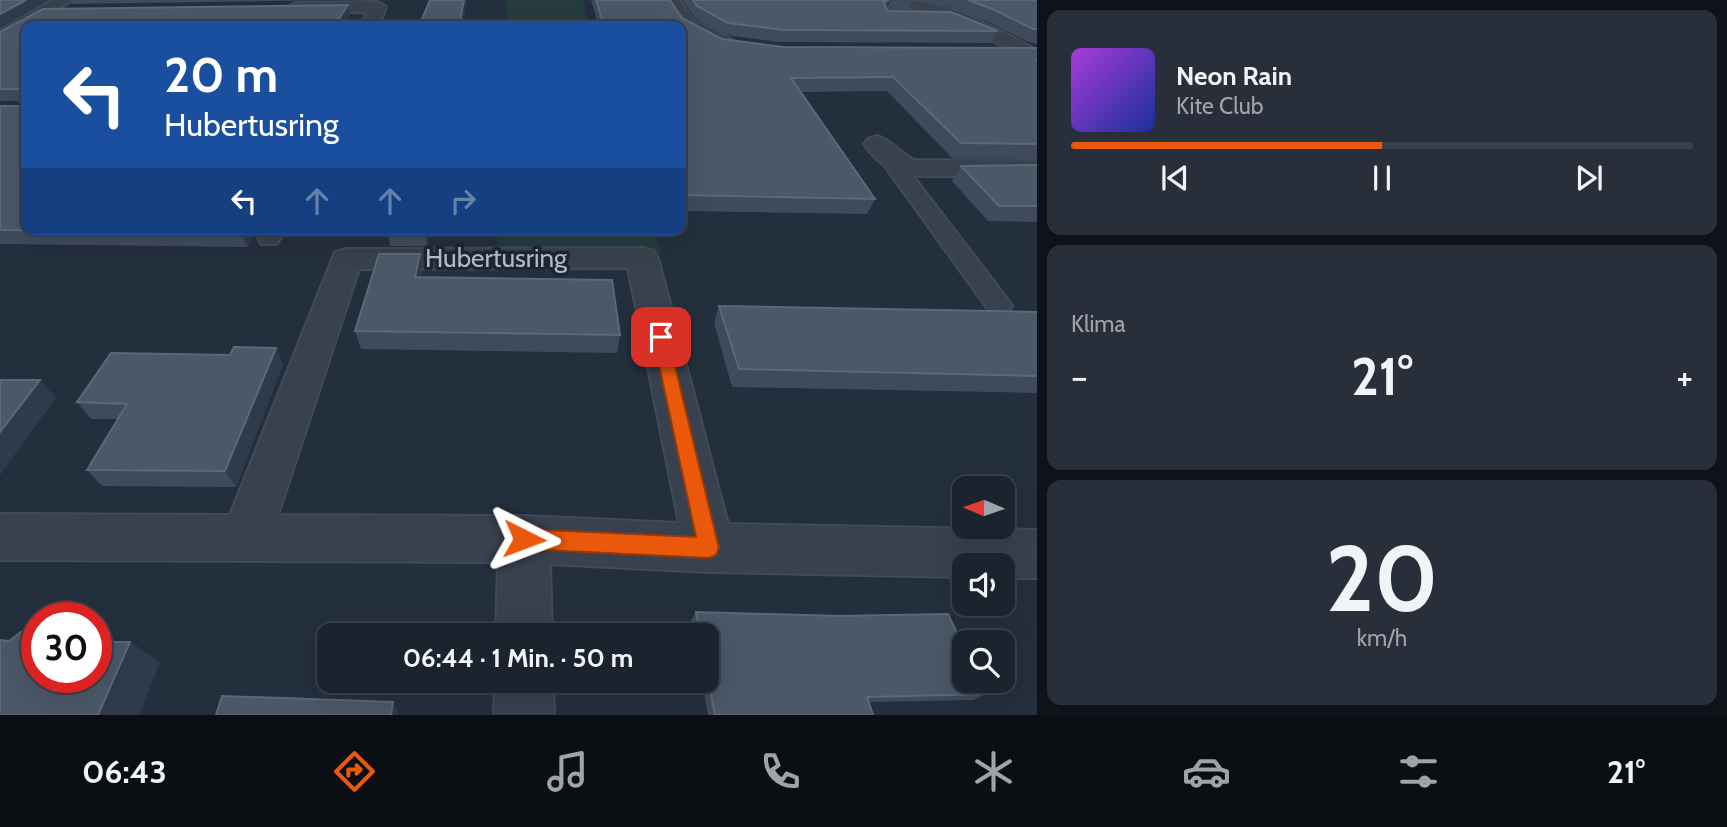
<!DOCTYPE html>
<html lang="de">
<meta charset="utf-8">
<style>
:root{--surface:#1b232e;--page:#282f3a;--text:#f1f3f6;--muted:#a0a4aa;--line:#39404a;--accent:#ea580c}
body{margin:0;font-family:Cabin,sans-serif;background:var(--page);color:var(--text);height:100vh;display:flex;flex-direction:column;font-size:26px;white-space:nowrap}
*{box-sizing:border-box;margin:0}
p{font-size:23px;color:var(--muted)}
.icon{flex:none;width:38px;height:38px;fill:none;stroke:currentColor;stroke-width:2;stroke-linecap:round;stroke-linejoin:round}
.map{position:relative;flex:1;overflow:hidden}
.details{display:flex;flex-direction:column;gap:10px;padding:10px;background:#0f1319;width:690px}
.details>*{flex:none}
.top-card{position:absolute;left:21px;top:21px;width:665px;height:214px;border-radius:14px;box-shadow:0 7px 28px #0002,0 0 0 2px var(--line);background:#1a4fa0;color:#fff;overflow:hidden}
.needle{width:46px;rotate:272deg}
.fabs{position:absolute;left:952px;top:476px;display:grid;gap:14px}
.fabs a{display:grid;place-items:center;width:63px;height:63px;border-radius:14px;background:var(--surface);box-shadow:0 7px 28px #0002,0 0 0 2px var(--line);font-size:35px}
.speed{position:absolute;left:21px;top:602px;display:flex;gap:14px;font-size:35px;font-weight:700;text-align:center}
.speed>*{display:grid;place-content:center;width:91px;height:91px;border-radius:50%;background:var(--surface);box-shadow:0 7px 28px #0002,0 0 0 2px var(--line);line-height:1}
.speed .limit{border:10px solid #d22;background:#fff;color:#111}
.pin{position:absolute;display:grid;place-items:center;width:60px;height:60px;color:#fff;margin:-30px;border-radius:14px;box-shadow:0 4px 10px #0006}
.me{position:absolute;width:77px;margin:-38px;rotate:93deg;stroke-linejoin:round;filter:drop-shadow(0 0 5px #0008)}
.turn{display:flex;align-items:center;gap:24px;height:147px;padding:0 28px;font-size:32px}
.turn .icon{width:91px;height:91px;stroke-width:2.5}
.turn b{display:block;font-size:49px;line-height:60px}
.lanes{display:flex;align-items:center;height:66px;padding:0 28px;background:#0003;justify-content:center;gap:35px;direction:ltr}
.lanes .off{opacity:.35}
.big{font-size:52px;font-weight:800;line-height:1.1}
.details .widget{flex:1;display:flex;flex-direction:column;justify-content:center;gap:10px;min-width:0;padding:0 24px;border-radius:14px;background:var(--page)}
.details .dial{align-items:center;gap:0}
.dial b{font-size:91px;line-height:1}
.song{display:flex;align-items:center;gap:21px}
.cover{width:84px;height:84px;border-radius:10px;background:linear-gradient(135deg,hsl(280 70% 55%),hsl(230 70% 35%))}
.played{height:7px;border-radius:4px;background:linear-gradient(90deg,var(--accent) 50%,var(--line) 50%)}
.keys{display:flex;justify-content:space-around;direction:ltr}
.heat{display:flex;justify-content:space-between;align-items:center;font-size:38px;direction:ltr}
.trip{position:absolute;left:317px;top:623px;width:402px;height:70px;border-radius:14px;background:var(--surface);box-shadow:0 7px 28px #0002,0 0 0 2px var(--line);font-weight:800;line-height:70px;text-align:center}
.tabs{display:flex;height:112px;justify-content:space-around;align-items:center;background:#0b0e12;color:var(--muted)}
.tabs .icon{width:49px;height:49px}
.tabs .current{color:var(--accent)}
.tabs b{font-size:32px;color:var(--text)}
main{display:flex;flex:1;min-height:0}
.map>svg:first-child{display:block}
.green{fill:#263c3f}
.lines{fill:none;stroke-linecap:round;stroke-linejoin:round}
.lane-casing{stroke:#414a57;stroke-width:4}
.street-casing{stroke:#414a57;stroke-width:4}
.lane{fill:#38414e;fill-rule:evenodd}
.street{fill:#38414e;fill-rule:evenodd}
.wall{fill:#3f4b5c}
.shaded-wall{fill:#2f3b4b}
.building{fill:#4b5868;stroke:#5c6777;stroke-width:2}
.route{fill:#ea580c;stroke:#983908;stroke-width:2}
.labels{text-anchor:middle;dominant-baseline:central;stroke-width:7;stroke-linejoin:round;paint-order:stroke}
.street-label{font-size:26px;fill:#b4bcc9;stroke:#1d2633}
</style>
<main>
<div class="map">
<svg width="1038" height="715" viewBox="0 0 1038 715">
<rect width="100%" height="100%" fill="#242f3e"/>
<!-- green -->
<g class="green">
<path d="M506,0H583L589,26H506Z"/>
<path d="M498,229H653L661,254L497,252Z"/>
</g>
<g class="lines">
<!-- lane casing -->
<g class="lane-casing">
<g id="lane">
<path d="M889,152L896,154L1008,300L1012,306L1008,312L999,315L990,312L879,158Z"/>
<path d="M263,229H285L277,244H261L258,239Z"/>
</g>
</g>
<!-- street casing -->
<g class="street-casing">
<g id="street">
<path d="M53,0H73L0,44V30Z"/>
<path d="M663,0H679L693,20L734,41L737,45L727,51C693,42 679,28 663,0Z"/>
<path d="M897,0C947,0 994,27 1038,51V65L976,32L899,4Z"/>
<path d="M378,2L386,7L379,26H361L367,12L295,13L286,8L295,3Z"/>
<path d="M877,136C889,139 900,153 914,160L1038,161V177L910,176C889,171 876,161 864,144L868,139Z"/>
<path d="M642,248L653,251L658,258L728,524L1038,530V578H1003V565H964V577L709,572L550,564L552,635H496L498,562L0,560V514L230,515L335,252L346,249ZM628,268L679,523L524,516L278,515L359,269Z"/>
<path d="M495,681H553L554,715H494Z"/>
</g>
</g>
<!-- lane -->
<use href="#lane" class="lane"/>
<!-- street -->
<use href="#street" class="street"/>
</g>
<!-- wall -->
<g class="wall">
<path d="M70,0H339L72,4Z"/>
<path d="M591,0H670L682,18L722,39L783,47L1038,48V159L952,158L887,91L800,92L875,199L867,214L681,211V26H599Z"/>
<path d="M682,0H1038V44L1026,41L989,22L944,5L913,0L909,10L887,11L998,31L991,43L779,42L725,35L695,18Z"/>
<path d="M348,5L350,15L26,229H257L247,247L0,244V106H20V101H0V32Z"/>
<path d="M1038,165V222L988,221L952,181L961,166Z"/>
<path d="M387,229H430L427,246H390Z"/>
<path d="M420,254L422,271L421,277L620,335L617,353L361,349L355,331Z"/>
<path d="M719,306L1038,312V393L732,387L714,323Z"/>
<path d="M276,348L283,364L236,487L102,486L87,470L118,419H91L77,402L230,355Z"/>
<path d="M696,612L986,694L973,700L869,702L873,715H708L702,681H707V635H694L691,620Z"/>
</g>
<!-- shaded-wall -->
<g class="shaded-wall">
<path d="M26,0H49L0,28V14Z"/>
<path d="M464,0H467L463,26H459Z"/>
<path d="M889,0H891L886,10L884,2Z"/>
<path d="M348,5L350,15L343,26H334Z"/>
<path d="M243,229H257L247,247L241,233Z"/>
<path d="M425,229H430L427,246Z"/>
<path d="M420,254L422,271L418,295L415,277Z"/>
<path d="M276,348L283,364L236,487L225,471Z"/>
<path d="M40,380L56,398L0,475V432Z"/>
<path d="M130,642L160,662L139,715H98Z"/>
<path d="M393,702L399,712V715H391Z"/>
</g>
<!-- building -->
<g class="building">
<path d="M0,0H26L0,14Z"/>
<path d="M430,0H464L459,26H419Z"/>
<path d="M596,0H670L682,18L722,39L783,47L1038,48V60H1035L1038,61V144L961,143L893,77L791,78L875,199L681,195V26H604Z"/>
<path d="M693,0H889L884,2L887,11L951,12L998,31L783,30L728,23L697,6Z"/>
<path d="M968,0H1038V29H1033L995,10Z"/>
<path d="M348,5L334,26H26V229H243L241,233L0,230V106H20V89H0V32L43,9Z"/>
<path d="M1038,165V206H999L961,166Z"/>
<path d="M379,254H420L415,277L612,280L620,335L355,331Z"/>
<path d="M719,306L1038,312V376L739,369Z"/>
<path d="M234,347L276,348L225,471L87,470L127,404L77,402L111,353L230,355Z"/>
<path d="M0,380H40L0,432Z"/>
<path d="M696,612L838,616L948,614L964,648V681H979L986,694L867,697L873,715H715L707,674V635H700Z"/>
<path d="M21,632H37V677H96V642H130L98,715H0V640L9,641Z"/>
<path d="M222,696L393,702L391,715H216Z"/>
</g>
<!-- route -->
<path class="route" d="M661,331L668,337L719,548L716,555L709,558L524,549L516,546L513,539L516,532L524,529L696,537L653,337Z"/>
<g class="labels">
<!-- street labels -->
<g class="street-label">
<text x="496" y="258">Hubertusring</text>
</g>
</g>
</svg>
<div class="fabs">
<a><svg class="needle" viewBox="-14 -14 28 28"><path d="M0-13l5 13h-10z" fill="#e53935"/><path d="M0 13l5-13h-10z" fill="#a0a4aa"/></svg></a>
<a><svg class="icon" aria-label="sound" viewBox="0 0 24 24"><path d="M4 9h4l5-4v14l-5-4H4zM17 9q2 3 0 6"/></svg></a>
<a><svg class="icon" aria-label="search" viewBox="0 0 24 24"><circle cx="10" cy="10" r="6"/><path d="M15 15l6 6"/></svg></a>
</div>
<div class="speed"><div class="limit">30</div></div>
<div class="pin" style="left:661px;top:337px;background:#d93025"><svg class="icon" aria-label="arrive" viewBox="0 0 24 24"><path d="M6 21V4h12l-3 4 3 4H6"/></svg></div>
<svg class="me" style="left:524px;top:539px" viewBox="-20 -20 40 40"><path d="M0-17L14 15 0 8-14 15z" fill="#ea580c" stroke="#fff" stroke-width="4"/></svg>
<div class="trip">06:44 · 1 Min. · 50 m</div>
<div class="top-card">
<div class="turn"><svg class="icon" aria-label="left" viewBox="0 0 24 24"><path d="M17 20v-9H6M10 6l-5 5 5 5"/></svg><div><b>20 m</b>Hubertusring</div></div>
<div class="lanes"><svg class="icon" aria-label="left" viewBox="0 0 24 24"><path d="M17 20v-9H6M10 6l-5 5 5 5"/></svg><svg class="icon off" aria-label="ahead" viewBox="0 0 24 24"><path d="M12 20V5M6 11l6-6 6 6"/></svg><svg class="icon off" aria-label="ahead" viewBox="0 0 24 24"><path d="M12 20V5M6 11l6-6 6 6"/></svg><svg class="icon off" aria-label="right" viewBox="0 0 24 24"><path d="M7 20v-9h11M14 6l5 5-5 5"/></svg></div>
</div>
</div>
<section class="details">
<div class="widget">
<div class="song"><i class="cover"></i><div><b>Neon Rain</b><p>Kite Club</p></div></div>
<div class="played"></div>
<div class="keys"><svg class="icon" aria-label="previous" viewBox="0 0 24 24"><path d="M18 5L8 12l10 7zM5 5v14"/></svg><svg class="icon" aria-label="pause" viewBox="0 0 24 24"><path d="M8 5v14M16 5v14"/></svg><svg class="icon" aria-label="next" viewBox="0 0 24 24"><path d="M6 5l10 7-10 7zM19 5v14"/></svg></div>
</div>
<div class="widget"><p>Klima</p>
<div class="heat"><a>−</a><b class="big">21°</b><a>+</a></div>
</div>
<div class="widget dial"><b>20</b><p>km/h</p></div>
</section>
</main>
<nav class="tabs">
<b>06:43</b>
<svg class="icon current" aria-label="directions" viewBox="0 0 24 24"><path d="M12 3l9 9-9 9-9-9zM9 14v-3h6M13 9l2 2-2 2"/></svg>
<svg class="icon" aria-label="music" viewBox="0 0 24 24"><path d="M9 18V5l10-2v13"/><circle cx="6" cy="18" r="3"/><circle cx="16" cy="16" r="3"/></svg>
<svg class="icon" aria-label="phone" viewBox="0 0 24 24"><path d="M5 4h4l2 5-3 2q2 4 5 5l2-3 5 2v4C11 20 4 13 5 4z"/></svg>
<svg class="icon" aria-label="climate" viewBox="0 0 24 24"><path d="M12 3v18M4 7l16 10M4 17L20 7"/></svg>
<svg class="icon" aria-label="car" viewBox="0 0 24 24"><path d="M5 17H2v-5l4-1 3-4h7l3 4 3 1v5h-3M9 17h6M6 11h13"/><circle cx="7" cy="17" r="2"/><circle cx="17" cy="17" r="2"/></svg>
<svg class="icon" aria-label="filters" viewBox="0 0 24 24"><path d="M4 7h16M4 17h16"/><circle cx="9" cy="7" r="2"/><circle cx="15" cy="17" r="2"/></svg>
<b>21°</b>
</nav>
